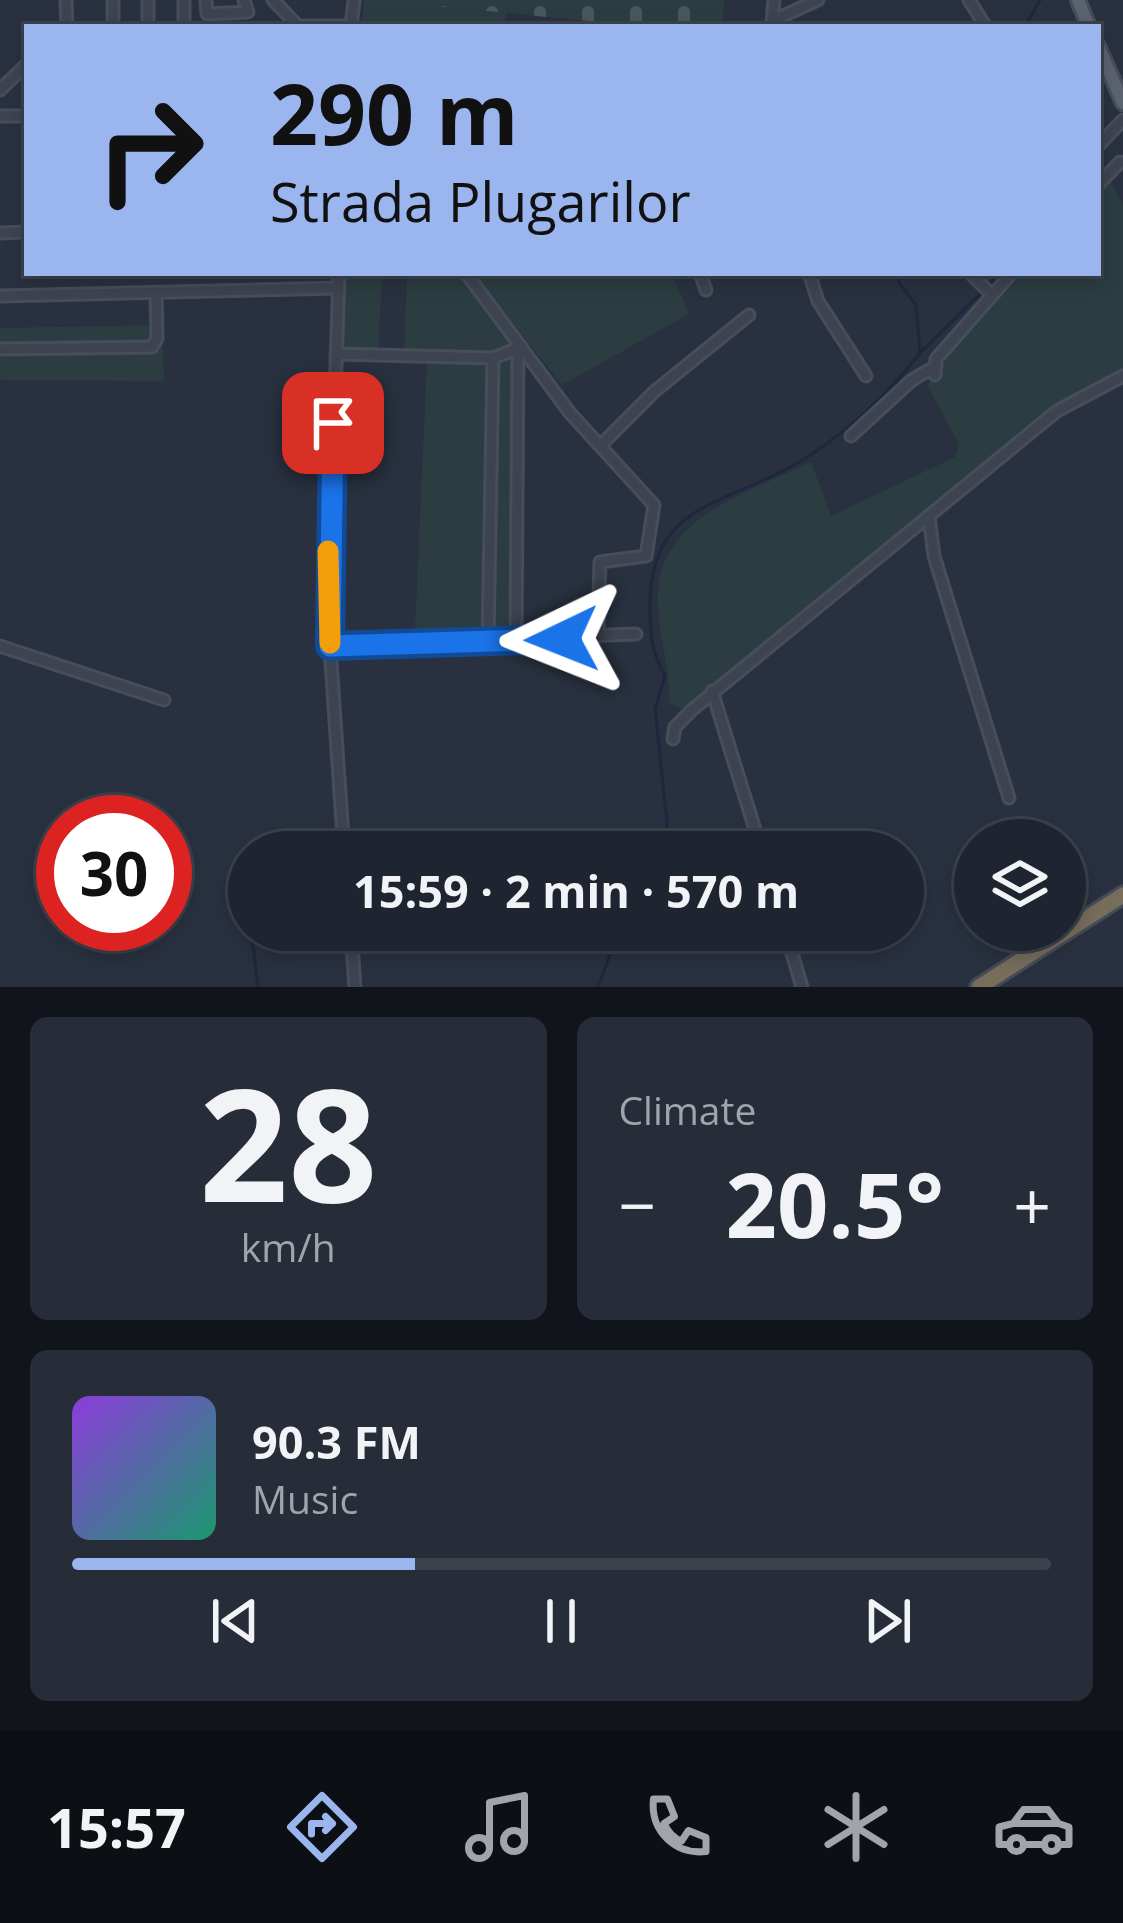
<!DOCTYPE html>
<meta charset="utf-8">
<style>
:root{--surface:#1f2530;--page:#272d38;--text:#f1f3f6;--muted:#a1a5ab;--line:#3c424c;--accent:#9bb5ef}
body{margin:0;font-family:"Open Sans",sans-serif;background:var(--page);color:var(--text);height:100vh;display:flex;flex-direction:column;font-size:45px;white-space:nowrap}
*{box-sizing:border-box;margin:0}
p{font-size:39px;color:var(--muted)}
.icon{flex:none;width:66px;height:66px;fill:none;stroke:currentColor;stroke-width:2;stroke-linecap:round;stroke-linejoin:round}
.map{position:relative;height:987px;overflow:hidden}
.drawer{display:flex;flex-direction:column;gap:30px;padding:30px;background:#11141a;flex:1}
.drawer>*{flex:none}
.banner{position:absolute;left:24px;top:24px;width:1077px;height:252px;border-radius:0px;box-shadow:0 6px 18px #0003,0 0 0 3px var(--line);background:#9bb5ef;color:#111;overflow:hidden}
.fabs{position:absolute;left:954px;top:819px;display:grid;gap:24px}
.fabs a{display:grid;place-items:center;width:132px;height:132px;border-radius:50%;background:var(--surface);box-shadow:0 6px 18px #0003,0 0 0 3px var(--line);font-size:60px}
.speed{position:absolute;left:36px;top:795px;display:flex;gap:24px;font-size:60px;font-weight:700;text-align:center}
.speed>*{display:grid;place-content:center;width:156px;height:156px;border-radius:50%;background:var(--surface);box-shadow:0 6px 18px #0003,0 0 0 3px var(--line);line-height:1}
.speed .limit{border:18px solid #d22;background:#fff;color:#111}
.pin{position:absolute;display:grid;place-items:center;width:102px;height:102px;color:#fff;margin:-51px;border-radius:24px;box-shadow:0 6px 18px #0006}
.me{position:absolute;width:132px;margin:-66px;rotate:268deg;stroke-linejoin:round;filter:drop-shadow(0 0 9px #0008)}
.turn{display:flex;align-items:center;gap:42px;height:252px;padding:0 48px;font-size:54px}
.turn .icon{width:156px;height:156px;stroke-width:2.5}
.turn b{display:block;font-size:84px;line-height:102px}
.big{font-size:90px;font-weight:700;line-height:1.1}
.drawer .tile{flex:1;display:flex;flex-direction:column;justify-content:center;gap:18px;min-width:0;padding:0 42px;border-radius:18px;background:var(--page)}
.drawer .dial{align-items:center;gap:0}
.dial b{font-size:156px;line-height:1}
.song{display:flex;align-items:center;gap:36px}
.cover{width:144px;height:144px;border-radius:18px;background:linear-gradient(135deg,hsl(270 70% 55%),hsl(160 70% 35%))}
.played{height:12px;border-radius:6px;background:linear-gradient(90deg,var(--accent) 35%,var(--line) 35%)}
.keys{display:flex;justify-content:space-around;direction:ltr}
.heat{display:flex;justify-content:space-between;align-items:center;font-size:66px;direction:ltr}
.drawer .tiles{flex:1;display:grid;gap:30px;grid-template-columns:1fr 1fr}
.tile:last-child{grid-column:span 2}
.trip{position:absolute;left:228px;top:831px;width:696px;height:120px;border-radius:60px;background:var(--surface);box-shadow:0 6px 18px #0003,0 0 0 3px var(--line);font-weight:700;line-height:120px;text-align:center}
.menu{display:flex;height:192px;justify-content:space-around;align-items:center;background:#0c0f13;color:var(--muted)}
.menu .icon{width:84px;height:84px}
.menu .on{color:var(--accent)}
.menu b{font-size:54px;color:var(--text)}
.map>svg:first-child{display:block}
.grass{fill:#2b3d41}
.cemetery{fill:url(#cemetery-stones)}
.lines{fill:none;stroke-linecap:round;stroke-linejoin:round}
.stream{stroke:#1d283e;stroke-width:3}
.minor-casing{stroke:#474d5a;stroke-width:15}
.major-casing{stroke:#474d5a;stroke-width:18}
.highway-casing{stroke:#454c58;stroke-width:21}
.minor{stroke:#3d4450;stroke-width:9}
.major{stroke:#5c6370;stroke-width:12}
.highway{stroke:#766d5b;stroke-width:15}
.route-casing{stroke:#114b97;stroke-width:30}
.route{stroke:#1a73e8;stroke-width:21}
.slow{stroke:#f59e0b;stroke-width:21}
</style>
<div class="map">
<svg width="1123" height="987" viewBox="0 0 1123 987">
<defs>
<pattern id="cemetery-stones" width="16" height="16" patternUnits="userSpaceOnUse" patternTransform="scale(3)"><rect width="16" height="16" fill="#2b3d41"/><path d="M2 7V4a2 2 0 0 1 4 0v3zM10 15v-3a2 2 0 0 1 4 0v3z" fill="#48575b"/></pattern>
</defs>
<rect width="100%" height="100%" fill="#293140"/>
<!-- grass -->
<g class="grass">
<path d="M364,0H372L507,13L503,27H361Z"/>
<path d="M1111,181L1123,205V374L1059,404L684,711L669,702C671,665 656,630 658,592C661,516 752,491 811,462L831,516L955,457L959,444L927,385L957,343L1024,273H1098V195Z"/>
<path d="M346,273H382L378,353L343,351Z"/>
<path d="M407,273H460L515,345L493,353L404,352Z"/>
<path d="M473,273H672L689,314L562,385Z"/>
<path d="M162,325L164,381L0,380V328Z"/>
<path d="M515,351L513,638L491,639L485,628L415,629L427,362H490Z"/>
</g>
<!-- cemetery -->
<path class="cemetery" d="M372,0H724L722,27H651Z"/>
<g class="lines">
<!-- stream -->
<g class="stream">
<path d="M1025,27L1040,0"/>
<path d="M1098,178L1109,167"/>
<path d="M989,285L1001,273"/>
<path d="M920,353L982,292"/>
<path d="M665,852L667,822L655,709L665,676C651,651 650,633 650,605C650,503 725,505 796,464C843,436 887,396 920,353L916,305L899,283L900,273"/>
<path d="M251,930L258,987"/>
<path d="M598,987L619,930"/>
</g>
<!-- minor casing -->
<g class="minor-casing">
<g id="minor">
<path d="M66,0L67,27"/>
<path d="M113,0V27"/>
<path d="M148,0V27"/>
<path d="M184,0V27"/>
<path d="M206,0L207,14L248,12L244,0"/>
<path d="M273,0L298,26H352"/>
<path d="M969,0L986,27"/>
<path d="M772,21L818,0"/>
<path d="M772,24L774,0"/>
<path d="M351,27L354,0"/>
<path d="M0,90L27,64"/>
<path d="M0,116H27"/>
<path d="M1098,146L1123,120"/>
<path d="M1098,185L1120,162"/>
<path d="M0,233L27,232"/>
<path d="M339,273L328,617L344,852"/>
<path d="M466,273L570,413L654,505L646,556L600,562L598,636"/>
<path d="M700,273L706,290"/>
<path d="M809,273L818,301L866,376"/>
<path d="M970,273L991,294"/>
<path d="M0,296L339,288"/>
<path d="M0,349L152,347L157,338L156,292"/>
<path d="M336,354L493,358L521,347"/>
<path d="M935,375L936,359L1012,273"/>
<path d="M851,436L912,380L936,366"/>
<path d="M601,445L655,391L749,315"/>
<path d="M929,516L934,556L1009,798"/>
<path d="M516,641L518,348"/>
<path d="M488,642L493,358"/>
<path d="M0,646L164,700"/>
<path d="M330,646L636,634"/>
<path d="M712,691L762,852"/>
<path d="M673,739L675,727L692,710L1057,411L1123,376"/>
<path d="M351,930L355,987"/>
<path d="M785,930L802,987"/>
</g>
</g>
<!-- major casing -->
<g class="major-casing">
<g id="major">
<path d="M1078,0L1089,27"/>
<path d="M1098,46L1123,103"/>
</g>
</g>
<!-- highway casing -->
<g class="highway-casing">
<path id="highway" d="M979,987L1123,895"/>
</g>
<!-- minor -->
<use href="#minor" class="minor"/>
<!-- major -->
<use href="#major" class="major"/>
<!-- highway -->
<use href="#highway" class="highway"/>
</g>
<g class="lines">
<!-- route casing -->
<g class="route-casing">
<path id="route" d="M333,423L330,646L562,639"/>
</g>
<!-- route -->
<use href="#route" class="route"/>
<!-- slow -->
<path class="slow" d="M328,551L330,643"/>
</g>
</svg>
<div class="fabs">
<a><svg class="icon" aria-label="layers" viewBox="0 0 24 24"><path d="M12 4l9 5-9 5-9-5zM3 14l9 5 9-5"/></svg></a>
</div>
<div class="speed"><div class="limit">30</div></div>
<div class="pin" style="left:333px;top:423px;background:#d93025"><svg class="icon" aria-label="arrive" viewBox="0 0 24 24"><path d="M6 21V4h12l-3 4 3 4H6"/></svg></div>
<svg class="me" style="left:562px;top:639px" viewBox="-20 -20 40 40"><path d="M0-17L14 15 0 8-14 15z" fill="#1a73e8" stroke="#fff" stroke-width="4"/></svg>
<div class="trip">15:59 · 2 min · 570 m</div>
<div class="banner">
<div class="turn"><svg class="icon" aria-label="right" viewBox="0 0 24 24"><path d="M7 20v-9h11M14 6l5 5-5 5"/></svg><div><b>290 m</b>Strada Plugarilor</div></div>
</div>
</div>
<section class="drawer">
<div class="tiles">
<div class="tile dial"><b>28</b><p>km/h</p></div>
<div class="tile"><p>Climate</p>
<div class="heat"><a>−</a><b class="big">20.5°</b><a>+</a></div>
</div>
<div class="tile">
<div class="song"><i class="cover"></i><div><b>90.3 FM</b><p>Music</p></div></div>
<div class="played"></div>
<div class="keys"><svg class="icon" aria-label="previous" viewBox="0 0 24 24"><path d="M18 5L8 12l10 7zM5 5v14"/></svg><svg class="icon" aria-label="pause" viewBox="0 0 24 24"><path d="M8 5v14M16 5v14"/></svg><svg class="icon" aria-label="next" viewBox="0 0 24 24"><path d="M6 5l10 7-10 7zM19 5v14"/></svg></div>
</div>
</div>
</section>
<nav class="menu">
<b>15:57</b>
<svg class="icon on" aria-label="directions" viewBox="0 0 24 24"><path d="M12 3l9 9-9 9-9-9zM9 14v-3h6M13 9l2 2-2 2"/></svg>
<svg class="icon" aria-label="music" viewBox="0 0 24 24"><path d="M9 18V5l10-2v13"/><circle cx="6" cy="18" r="3"/><circle cx="16" cy="16" r="3"/></svg>
<svg class="icon" aria-label="phone" viewBox="0 0 24 24"><path d="M5 4h4l2 5-3 2q2 4 5 5l2-3 5 2v4C11 20 4 13 5 4z"/></svg>
<svg class="icon" aria-label="climate" viewBox="0 0 24 24"><path d="M12 3v18M4 7l16 10M4 17L20 7"/></svg>
<svg class="icon" aria-label="car" viewBox="0 0 24 24"><path d="M5 17H2v-5l4-1 3-4h7l3 4 3 1v5h-3M9 17h6M6 11h13"/><circle cx="7" cy="17" r="2"/><circle cx="17" cy="17" r="2"/></svg>
</nav>
